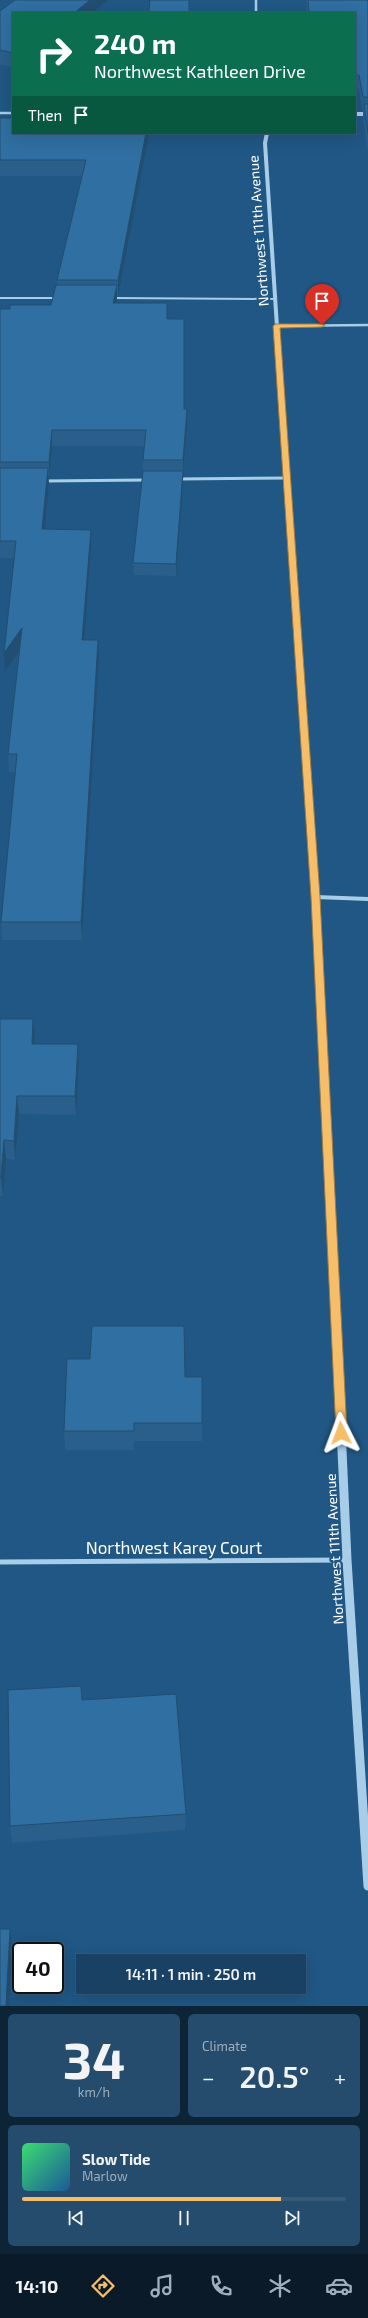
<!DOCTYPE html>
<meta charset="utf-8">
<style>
:root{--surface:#184163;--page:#254c6c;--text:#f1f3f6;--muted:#9fafbe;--line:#365a78;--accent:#f6be68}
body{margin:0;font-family:"Exo 2",sans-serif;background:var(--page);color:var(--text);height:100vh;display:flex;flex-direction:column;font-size:15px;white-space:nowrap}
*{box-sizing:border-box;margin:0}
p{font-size:13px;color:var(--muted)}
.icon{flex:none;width:22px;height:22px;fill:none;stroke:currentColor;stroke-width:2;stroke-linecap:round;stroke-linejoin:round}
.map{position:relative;height:2006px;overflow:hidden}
.side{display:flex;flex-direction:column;gap:8px;padding:8px;background:#0d2436;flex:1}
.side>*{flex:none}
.guide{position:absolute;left:12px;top:12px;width:344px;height:122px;border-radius:0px;box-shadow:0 4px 16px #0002,0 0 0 1px var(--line);background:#0b6e4f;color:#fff;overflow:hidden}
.speed{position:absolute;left:12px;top:1942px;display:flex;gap:8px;font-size:20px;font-weight:700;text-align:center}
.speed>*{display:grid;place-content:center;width:52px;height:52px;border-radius:50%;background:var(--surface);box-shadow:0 4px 16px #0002,0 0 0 1px var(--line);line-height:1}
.speed .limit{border:2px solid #111;border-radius:6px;background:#fff;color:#111}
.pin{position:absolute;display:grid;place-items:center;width:34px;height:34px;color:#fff;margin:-41px -17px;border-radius:50% 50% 50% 0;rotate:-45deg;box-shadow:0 0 4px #0007}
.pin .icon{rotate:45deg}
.me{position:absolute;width:44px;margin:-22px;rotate:357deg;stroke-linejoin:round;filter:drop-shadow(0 0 3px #0008)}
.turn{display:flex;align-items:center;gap:14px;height:84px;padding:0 16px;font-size:18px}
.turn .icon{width:52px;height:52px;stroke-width:2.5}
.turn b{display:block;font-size:28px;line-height:34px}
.then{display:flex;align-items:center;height:38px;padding:0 16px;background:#0003;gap:8px;font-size:15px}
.big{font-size:30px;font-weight:600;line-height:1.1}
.side .card{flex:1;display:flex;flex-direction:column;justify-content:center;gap:6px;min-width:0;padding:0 14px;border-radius:6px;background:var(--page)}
.side .dial{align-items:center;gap:0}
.dial b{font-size:52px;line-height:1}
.song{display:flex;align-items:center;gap:12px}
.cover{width:48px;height:48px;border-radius:6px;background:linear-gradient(135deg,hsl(140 70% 55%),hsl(210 70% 35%))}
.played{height:4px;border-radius:2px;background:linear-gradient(90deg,var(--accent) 80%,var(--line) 80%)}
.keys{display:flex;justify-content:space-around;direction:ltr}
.heat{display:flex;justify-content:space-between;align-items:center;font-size:22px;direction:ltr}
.side .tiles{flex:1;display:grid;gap:8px;grid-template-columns:1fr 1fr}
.card:last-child{grid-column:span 2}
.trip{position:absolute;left:76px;top:1954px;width:230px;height:40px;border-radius:0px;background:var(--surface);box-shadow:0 4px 16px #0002,0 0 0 1px var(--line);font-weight:600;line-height:40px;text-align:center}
.dock{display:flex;height:64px;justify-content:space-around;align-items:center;background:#0a1a28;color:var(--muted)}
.dock .icon{width:28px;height:28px}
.dock .active{color:var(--accent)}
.dock b{font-size:18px;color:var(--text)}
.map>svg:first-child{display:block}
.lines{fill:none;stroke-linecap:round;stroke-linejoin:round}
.service{stroke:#a8cde9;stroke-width:2}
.minor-far3{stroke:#a8cde9;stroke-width:2.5}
.minor-far2{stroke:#a8cde9;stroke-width:3}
.minor-far1{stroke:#a8cde9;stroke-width:4}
.minor{stroke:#a8cde9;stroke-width:5}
.tertiary-far3{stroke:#a8cde9;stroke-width:4}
.tertiary-far2{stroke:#a8cde9;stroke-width:5.5}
.tertiary-far1{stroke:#a8cde9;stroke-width:7}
.tertiary{stroke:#a8cde9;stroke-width:9}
.wall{fill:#295f8a}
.shaded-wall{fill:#224e71}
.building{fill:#306fa1;stroke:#224e71}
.route{fill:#f6be68;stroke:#a07c44}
.labels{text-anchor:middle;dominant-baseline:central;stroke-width:4;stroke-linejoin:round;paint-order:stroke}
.street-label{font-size:14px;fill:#fff;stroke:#205784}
.near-street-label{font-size:17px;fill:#fff;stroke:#205784}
</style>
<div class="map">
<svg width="368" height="2006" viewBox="0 0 368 2006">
<rect width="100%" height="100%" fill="#205784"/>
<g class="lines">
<!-- service -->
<g class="service">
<path d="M0,298H56"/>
<path d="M114,298L276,299"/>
</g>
<!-- minor-far3 -->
<g class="minor-far3">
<path d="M256,0V13"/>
<path d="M0,113H13"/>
<path d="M277,326L368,325"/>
</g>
<!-- minor-far2 -->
<g class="minor-far2">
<path d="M277,326H288"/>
<path d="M178,479L287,478"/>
<path d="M44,481L146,480"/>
</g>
<!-- minor-far1 -->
<path class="minor-far1" d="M316,897L368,899"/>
<!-- minor -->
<path class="minor" d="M0,1562L347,1560"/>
<!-- tertiary-far3 -->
<g class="tertiary-far3">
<path d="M355,114H368"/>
<path d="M267,133L265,143L277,327"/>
</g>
<!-- tertiary-far2 -->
<path class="tertiary-far2" d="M277,326L306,750"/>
<!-- tertiary-far1 -->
<path class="tertiary-far1" d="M306,749L316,897L335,1297"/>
<!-- tertiary -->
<path class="tertiary" d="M335,1296L347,1560L368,1886"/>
</g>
<!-- wall -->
<g class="wall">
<path d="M306,0H368V152L363,118V111L362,110L359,89H355V13H307Z"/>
<path d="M0,11L13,13V67L0,65Z"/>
<path d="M0,118L13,133H149L118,296H117V303L167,319L184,409H187V426L176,576L134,575L133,563L143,471V460L145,446H52L49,478H48L49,484L44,529L91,547L84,640L99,657L82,940H2L1,922L16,772H9L8,754L19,651L5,671L14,558H0V309H10L51,305L57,285V280L82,176H0Z"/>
<path d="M0,1019H33L35,1037L34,1044H78L79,1063L76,1115L19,1114L15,1160L6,1159L3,1196H0Z"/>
<path d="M185,1377L202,1423V1441H134V1450H65L64,1431Z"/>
<path d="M82,1700L186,1814L185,1830L12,1843L10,1826Z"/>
</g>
<!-- shaded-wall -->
<g class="shaded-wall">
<path d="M90,0H108L92,13H74Z"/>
<path d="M146,133H149V134L118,296V280Z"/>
<path d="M117,285V301L114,319L113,303Z"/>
<path d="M187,409V426L183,476V460Z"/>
<path d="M52,430V446L49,478V462Z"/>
<path d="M48,468L49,484L43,546L42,529Z"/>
<path d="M183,471V482L176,576V564Z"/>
<path d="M91,530V547L83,657L82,640Z"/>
<path d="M22,628L23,646L5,671L4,653Z"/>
<path d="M98,640L99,657L82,940L81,922Z"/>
<path d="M33,1019L35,1037L33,1062L32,1044Z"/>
<path d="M78,1044L79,1063L76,1115L75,1096Z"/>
<path d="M17,1096L19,1114L15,1160L14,1141Z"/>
<path d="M4,1140L6,1159L3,1196L1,1177Z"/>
<path d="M10,1929L12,1945L9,2006H6Z"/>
</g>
<!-- building -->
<g class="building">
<path d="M15,0H90L74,13H13V53L0,50V11Z"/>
<path d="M150,0H189V13H149Z"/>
<path d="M308,0H368V97H363L359,75H355V13H309Z"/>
<path d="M364,104H368V133Z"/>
<path d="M0,118H13V133H146L118,280H57L86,160H0Z"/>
<path d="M56,285H117L113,303H167V319H184V409H187L183,460H143L146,430H52L49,462H0V309H10V305H51Z"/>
<path d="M0,468H48L42,529L91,530L82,640H98L81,922H1L17,754H8L22,628L4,653L16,541H0Z"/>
<path d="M143,471H183L176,564L133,563Z"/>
<path d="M0,1019H33L32,1044H78L75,1096H17L14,1141L4,1140L1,1177H0Z"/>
<path d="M92,1326H184L185,1377H202V1423H134V1431H64L67,1359H90Z"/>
<path d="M81,1686L82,1700L176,1694L186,1814L10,1826L8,1690Z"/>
<path d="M0,1929H10L6,2006H0Z"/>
</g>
<!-- route -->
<path class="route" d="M276,324H322L325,325L322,327L280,328L320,897L347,1433L341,1438L336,1433L311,897L273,326Z"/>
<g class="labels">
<!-- street labels -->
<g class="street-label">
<text transform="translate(258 231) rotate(-94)">Northwest 111th Avenue</text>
<text transform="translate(334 1549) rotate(-93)">Northwest 111th Avenue</text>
</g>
<!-- near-street labels -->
<g class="near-street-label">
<text x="174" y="1547">Northwest Karey Court</text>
</g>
</g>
</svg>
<div class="speed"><div class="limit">40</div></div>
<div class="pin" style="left:322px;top:325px;background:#d93025"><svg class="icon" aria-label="arrive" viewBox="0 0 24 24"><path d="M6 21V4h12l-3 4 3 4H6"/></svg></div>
<svg class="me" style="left:341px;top:1433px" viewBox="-20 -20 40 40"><path d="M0-17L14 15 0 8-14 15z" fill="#f6be68" stroke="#fff" stroke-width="4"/></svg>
<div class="trip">14:11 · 1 min · 250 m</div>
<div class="guide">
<div class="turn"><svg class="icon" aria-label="right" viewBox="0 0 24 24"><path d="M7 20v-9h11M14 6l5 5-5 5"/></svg><div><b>240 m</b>Northwest Kathleen Drive</div></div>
<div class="then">Then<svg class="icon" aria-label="arrive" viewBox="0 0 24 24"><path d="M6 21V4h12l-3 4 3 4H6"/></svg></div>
</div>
</div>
<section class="side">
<div class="tiles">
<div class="card dial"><b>34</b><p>km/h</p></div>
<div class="card"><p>Climate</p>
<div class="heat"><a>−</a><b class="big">20.5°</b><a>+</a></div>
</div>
<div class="card">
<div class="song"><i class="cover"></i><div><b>Slow Tide</b><p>Marlow</p></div></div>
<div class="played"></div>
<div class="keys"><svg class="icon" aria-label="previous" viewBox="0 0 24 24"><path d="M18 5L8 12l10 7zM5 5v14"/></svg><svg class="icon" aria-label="pause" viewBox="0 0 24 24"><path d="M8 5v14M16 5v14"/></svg><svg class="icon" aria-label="next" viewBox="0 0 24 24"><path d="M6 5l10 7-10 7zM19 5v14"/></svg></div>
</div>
</div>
</section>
<nav class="dock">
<b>14:10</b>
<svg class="icon active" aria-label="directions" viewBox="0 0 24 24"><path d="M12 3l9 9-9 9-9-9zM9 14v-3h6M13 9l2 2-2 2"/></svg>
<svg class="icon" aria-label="music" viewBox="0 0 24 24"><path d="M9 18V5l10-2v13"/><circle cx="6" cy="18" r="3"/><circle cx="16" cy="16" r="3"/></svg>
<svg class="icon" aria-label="phone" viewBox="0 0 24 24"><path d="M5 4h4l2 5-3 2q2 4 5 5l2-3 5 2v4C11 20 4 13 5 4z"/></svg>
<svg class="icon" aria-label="climate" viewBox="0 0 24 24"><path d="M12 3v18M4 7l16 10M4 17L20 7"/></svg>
<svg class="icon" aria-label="car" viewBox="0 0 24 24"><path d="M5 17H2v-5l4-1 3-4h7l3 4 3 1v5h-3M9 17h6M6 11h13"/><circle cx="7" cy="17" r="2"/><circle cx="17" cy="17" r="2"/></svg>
</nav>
